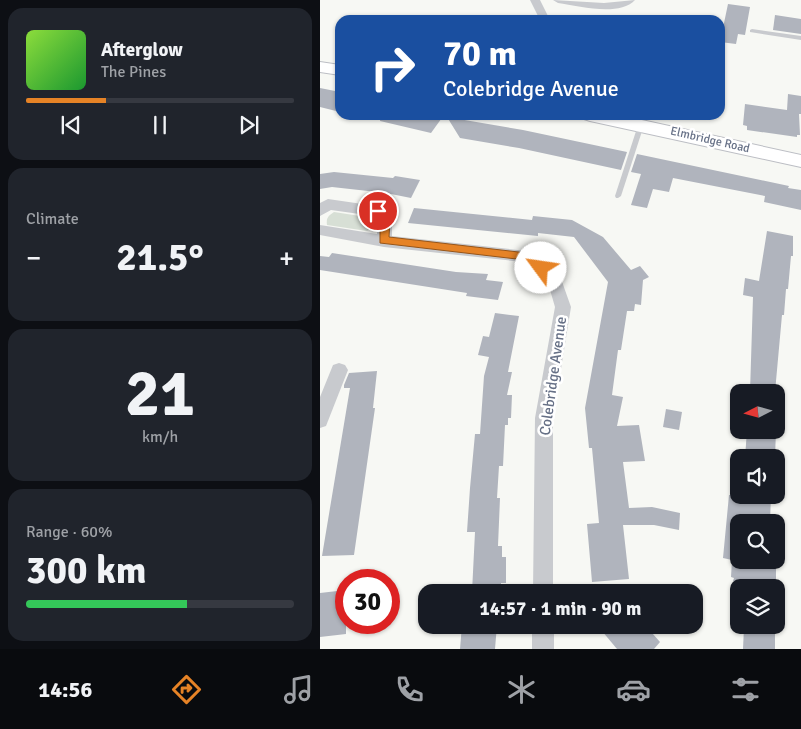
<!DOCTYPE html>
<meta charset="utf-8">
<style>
:root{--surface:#171b24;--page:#20242c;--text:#f1f3f6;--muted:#9ea1a6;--line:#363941;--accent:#e68326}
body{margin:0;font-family:Signika,sans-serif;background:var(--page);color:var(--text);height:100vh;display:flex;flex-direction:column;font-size:19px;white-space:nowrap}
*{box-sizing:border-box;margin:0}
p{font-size:16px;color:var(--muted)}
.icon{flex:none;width:28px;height:28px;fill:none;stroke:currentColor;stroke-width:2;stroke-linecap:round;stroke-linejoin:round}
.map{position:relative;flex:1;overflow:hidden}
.side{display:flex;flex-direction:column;gap:8px;padding:8px;background:#0d0f14;width:320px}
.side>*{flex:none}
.top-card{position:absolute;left:15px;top:15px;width:390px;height:105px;border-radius:15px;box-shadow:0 1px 4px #0004;background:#1a4fa0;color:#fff;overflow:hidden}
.needle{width:32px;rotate:264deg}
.buttons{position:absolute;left:410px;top:384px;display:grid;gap:10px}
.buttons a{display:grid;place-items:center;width:55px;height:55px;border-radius:10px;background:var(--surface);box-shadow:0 1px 4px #0004;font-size:25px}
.speed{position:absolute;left:15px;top:569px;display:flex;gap:10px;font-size:25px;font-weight:700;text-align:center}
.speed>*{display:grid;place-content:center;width:65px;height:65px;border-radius:50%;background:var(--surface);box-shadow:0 1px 4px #0004;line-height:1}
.speed .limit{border:8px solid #d22;background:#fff;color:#111}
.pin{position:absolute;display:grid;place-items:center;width:42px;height:42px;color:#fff;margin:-21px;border:2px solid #fff;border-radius:50%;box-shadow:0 1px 5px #0007}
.me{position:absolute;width:55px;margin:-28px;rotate:301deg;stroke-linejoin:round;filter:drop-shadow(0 0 4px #0008)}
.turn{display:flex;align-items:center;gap:18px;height:105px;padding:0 25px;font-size:22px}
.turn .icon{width:65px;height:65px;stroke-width:2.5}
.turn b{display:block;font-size:35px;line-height:42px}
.big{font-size:38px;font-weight:700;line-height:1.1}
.side .tile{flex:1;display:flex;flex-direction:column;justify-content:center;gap:8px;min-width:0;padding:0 18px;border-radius:15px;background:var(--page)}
.side .dial{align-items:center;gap:0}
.dial b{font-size:65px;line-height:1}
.song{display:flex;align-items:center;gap:15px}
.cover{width:60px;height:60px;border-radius:8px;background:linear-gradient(135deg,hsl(90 70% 55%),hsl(130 70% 35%))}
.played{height:5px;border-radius:2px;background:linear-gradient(90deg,var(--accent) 30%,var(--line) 30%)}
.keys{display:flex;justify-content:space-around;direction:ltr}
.heat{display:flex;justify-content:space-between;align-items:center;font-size:28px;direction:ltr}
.charge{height:8px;border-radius:4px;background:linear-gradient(90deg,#34c759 60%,var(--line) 0)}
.trip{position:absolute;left:98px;top:584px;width:285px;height:50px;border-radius:15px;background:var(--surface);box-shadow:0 1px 4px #0004;font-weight:700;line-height:50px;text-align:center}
.dock{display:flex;height:80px;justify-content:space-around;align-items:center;background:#090b0e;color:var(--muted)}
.dock .icon{width:35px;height:35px}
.dock .selected{color:var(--accent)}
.dock b{font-size:22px;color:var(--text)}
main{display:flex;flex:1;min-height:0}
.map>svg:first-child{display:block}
.green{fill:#d7dfd5}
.building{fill:#b0b4bd}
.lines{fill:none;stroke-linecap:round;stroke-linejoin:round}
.secondary-casing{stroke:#bcbec4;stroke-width:2}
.lane{fill:#c8cace;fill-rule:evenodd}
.street{fill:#c8cace;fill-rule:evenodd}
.secondary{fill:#fff;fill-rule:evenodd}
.route{fill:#e68326;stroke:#965519}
.labels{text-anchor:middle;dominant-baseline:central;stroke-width:5;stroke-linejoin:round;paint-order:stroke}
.far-street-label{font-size:12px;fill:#667086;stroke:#fff}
.street-label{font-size:15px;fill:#667086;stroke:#fff}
</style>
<main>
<section class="side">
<div class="tile">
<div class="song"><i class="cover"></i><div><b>Afterglow</b><p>The Pines</p></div></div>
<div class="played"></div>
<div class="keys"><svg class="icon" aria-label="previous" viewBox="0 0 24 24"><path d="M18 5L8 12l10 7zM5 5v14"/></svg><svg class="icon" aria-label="pause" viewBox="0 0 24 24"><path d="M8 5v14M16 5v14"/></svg><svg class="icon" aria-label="next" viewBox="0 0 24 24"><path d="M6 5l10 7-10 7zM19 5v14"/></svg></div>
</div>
<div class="tile"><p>Climate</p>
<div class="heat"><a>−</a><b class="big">21.5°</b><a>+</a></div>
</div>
<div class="tile dial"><b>21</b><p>km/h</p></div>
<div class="tile"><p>Range · 60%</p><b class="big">300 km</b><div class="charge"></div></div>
</section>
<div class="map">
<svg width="481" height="649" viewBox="0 0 481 649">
<rect width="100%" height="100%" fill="#f7f8f4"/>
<!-- green -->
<path class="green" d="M14,212L53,218L56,222L53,227L47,231L7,225C6,218 8,216 14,212Z"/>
<!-- building -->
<g class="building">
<path d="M408,4L430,7L425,35L418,34L416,44L400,42Z"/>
<path d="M455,15L481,19V34L453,30Z"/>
<path d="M0,88L20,92V112L0,107Z"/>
<path d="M468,94L481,96V114H479L480,135H477V137L427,130V126L423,125L425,104L467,110Z"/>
<path d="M61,115H124L111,133L60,121Z"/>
<path d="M127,117L203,130L307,152L301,170L199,148L140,138Z"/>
<path d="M317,154L469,186L468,188L481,190V210L444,202L445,196L353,178L349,192L333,189L327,208L311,205L321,174L311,172Z"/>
<path d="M14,172L73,178L75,176L100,180L91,198L66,193L12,187L0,189V174Z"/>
<path d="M94,208L212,220L213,216L252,220L283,237L311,270L320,266L329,277L323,280L321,305L315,304L314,311H307L301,350H298L292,395L303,397L297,426L319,425L325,461L303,462L309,508L332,507L360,513L359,530L334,525H303L309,579L272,582L267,524L279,523L272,448H269L265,408L288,282L254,237L218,233V236L88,223Z"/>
<path d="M447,231L473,236V256H471L468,289H466L464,315H462L455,392H430L433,297L423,295L425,278L439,281Z"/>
<path d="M12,253L136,272L168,274L166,280L183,282L178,300L146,296L147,293L0,270V256L9,257Z"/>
<path d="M175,313L199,316L188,372H192L187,395H192L191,418H188V425H185L183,466H179L177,498H180L178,546H182V557H186V583H181V592H152L155,532H147L150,488L155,434H160L164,376L169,357L158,355L163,336L169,337Z"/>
<path d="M57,371L53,408H55L34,555L2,556L30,388H24V385L29,373Z"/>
<path d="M346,409L362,412L359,430L343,427Z"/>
<path d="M427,430H456L455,458H425Z"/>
<path d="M409,495H451L450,522H419V560L456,567V588H425L426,583L413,581L414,578L411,577L412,560L403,558Z"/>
<path d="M26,590V634L0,637V593Z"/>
<path d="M142,625H177L175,649H140Z"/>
<path d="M277,625H325L340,642L334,649H297Z"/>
<path d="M424,627L455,634V649H423Z"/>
</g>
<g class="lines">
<!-- secondary casing -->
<g class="secondary-casing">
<g id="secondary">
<path d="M0,62L20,65V75L0,72Z"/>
<path d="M261,115H299L481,155V167L270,121L264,119Z"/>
</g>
</g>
<!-- lane -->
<g class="lane">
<path d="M432,29L481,36V40L430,32V30Z"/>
<path d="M321,123L324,125L301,196L298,198H296L295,196L318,125Z"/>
</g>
<!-- street -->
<g class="street">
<path d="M210,0H220L230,20H220Z"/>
<path d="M233,0L284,3L315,0C299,17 259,6 238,3Z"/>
<path d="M8,199L63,207L72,219V236L207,251L212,253L240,276L251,307L233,418V592H213L215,418L235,307L228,283L203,262L64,247L0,235V225L57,234L58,220L54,216L11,210L0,216V203Z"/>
<path d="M19,363L25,365L28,370L6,426L0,428V397L13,365Z"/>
<rect x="212" y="625" width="22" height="24"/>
</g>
<!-- secondary -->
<use href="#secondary" class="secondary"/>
</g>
<!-- route -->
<path class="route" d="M58,208L62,209L70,219L69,237L207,253L226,268L221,272L205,260L60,243V220L53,211Z"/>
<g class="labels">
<!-- far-street labels -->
<g class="far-street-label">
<text transform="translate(390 140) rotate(13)">Elmbridge Road</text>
</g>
<!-- street labels -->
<g class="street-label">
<text transform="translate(233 376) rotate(-82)">Colebridge Avenue</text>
</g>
</g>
</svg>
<div class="buttons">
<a><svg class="needle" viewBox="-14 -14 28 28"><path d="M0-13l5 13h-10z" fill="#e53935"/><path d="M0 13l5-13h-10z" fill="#9ea1a6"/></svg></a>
<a><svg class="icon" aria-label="sound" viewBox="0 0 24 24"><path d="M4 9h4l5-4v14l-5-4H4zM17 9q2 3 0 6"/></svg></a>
<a><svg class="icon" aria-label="search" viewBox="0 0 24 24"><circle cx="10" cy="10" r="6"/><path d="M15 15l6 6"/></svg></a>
<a><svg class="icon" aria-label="layers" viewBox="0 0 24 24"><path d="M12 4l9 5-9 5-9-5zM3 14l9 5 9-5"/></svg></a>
</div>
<div class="speed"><div class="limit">30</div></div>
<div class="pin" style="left:58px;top:211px;background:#d93025"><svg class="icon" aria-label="arrive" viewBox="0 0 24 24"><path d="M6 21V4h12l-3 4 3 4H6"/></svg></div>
<svg class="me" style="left:221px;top:268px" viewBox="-20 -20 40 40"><circle r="19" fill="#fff"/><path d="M0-13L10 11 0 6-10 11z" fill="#e68326"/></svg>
<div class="trip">14:57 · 1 min · 90 m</div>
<div class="top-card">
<div class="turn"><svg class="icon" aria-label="right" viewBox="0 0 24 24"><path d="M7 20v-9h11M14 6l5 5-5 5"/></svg><div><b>70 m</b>Colebridge Avenue</div></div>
</div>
</div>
</main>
<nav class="dock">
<b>14:56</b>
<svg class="icon selected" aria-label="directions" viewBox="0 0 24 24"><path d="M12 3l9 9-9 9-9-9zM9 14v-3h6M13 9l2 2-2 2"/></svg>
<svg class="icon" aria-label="music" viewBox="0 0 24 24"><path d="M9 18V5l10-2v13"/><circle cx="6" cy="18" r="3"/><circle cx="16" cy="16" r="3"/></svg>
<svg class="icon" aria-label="phone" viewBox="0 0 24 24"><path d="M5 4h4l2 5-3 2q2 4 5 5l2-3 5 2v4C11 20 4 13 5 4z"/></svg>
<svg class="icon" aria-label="climate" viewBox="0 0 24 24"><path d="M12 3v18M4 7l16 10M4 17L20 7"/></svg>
<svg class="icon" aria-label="car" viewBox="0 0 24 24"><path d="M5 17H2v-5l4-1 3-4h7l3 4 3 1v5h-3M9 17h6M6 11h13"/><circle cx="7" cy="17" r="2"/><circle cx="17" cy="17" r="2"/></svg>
<svg class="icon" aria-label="filters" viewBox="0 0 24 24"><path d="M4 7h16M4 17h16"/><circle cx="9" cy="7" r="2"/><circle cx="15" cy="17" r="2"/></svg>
</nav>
